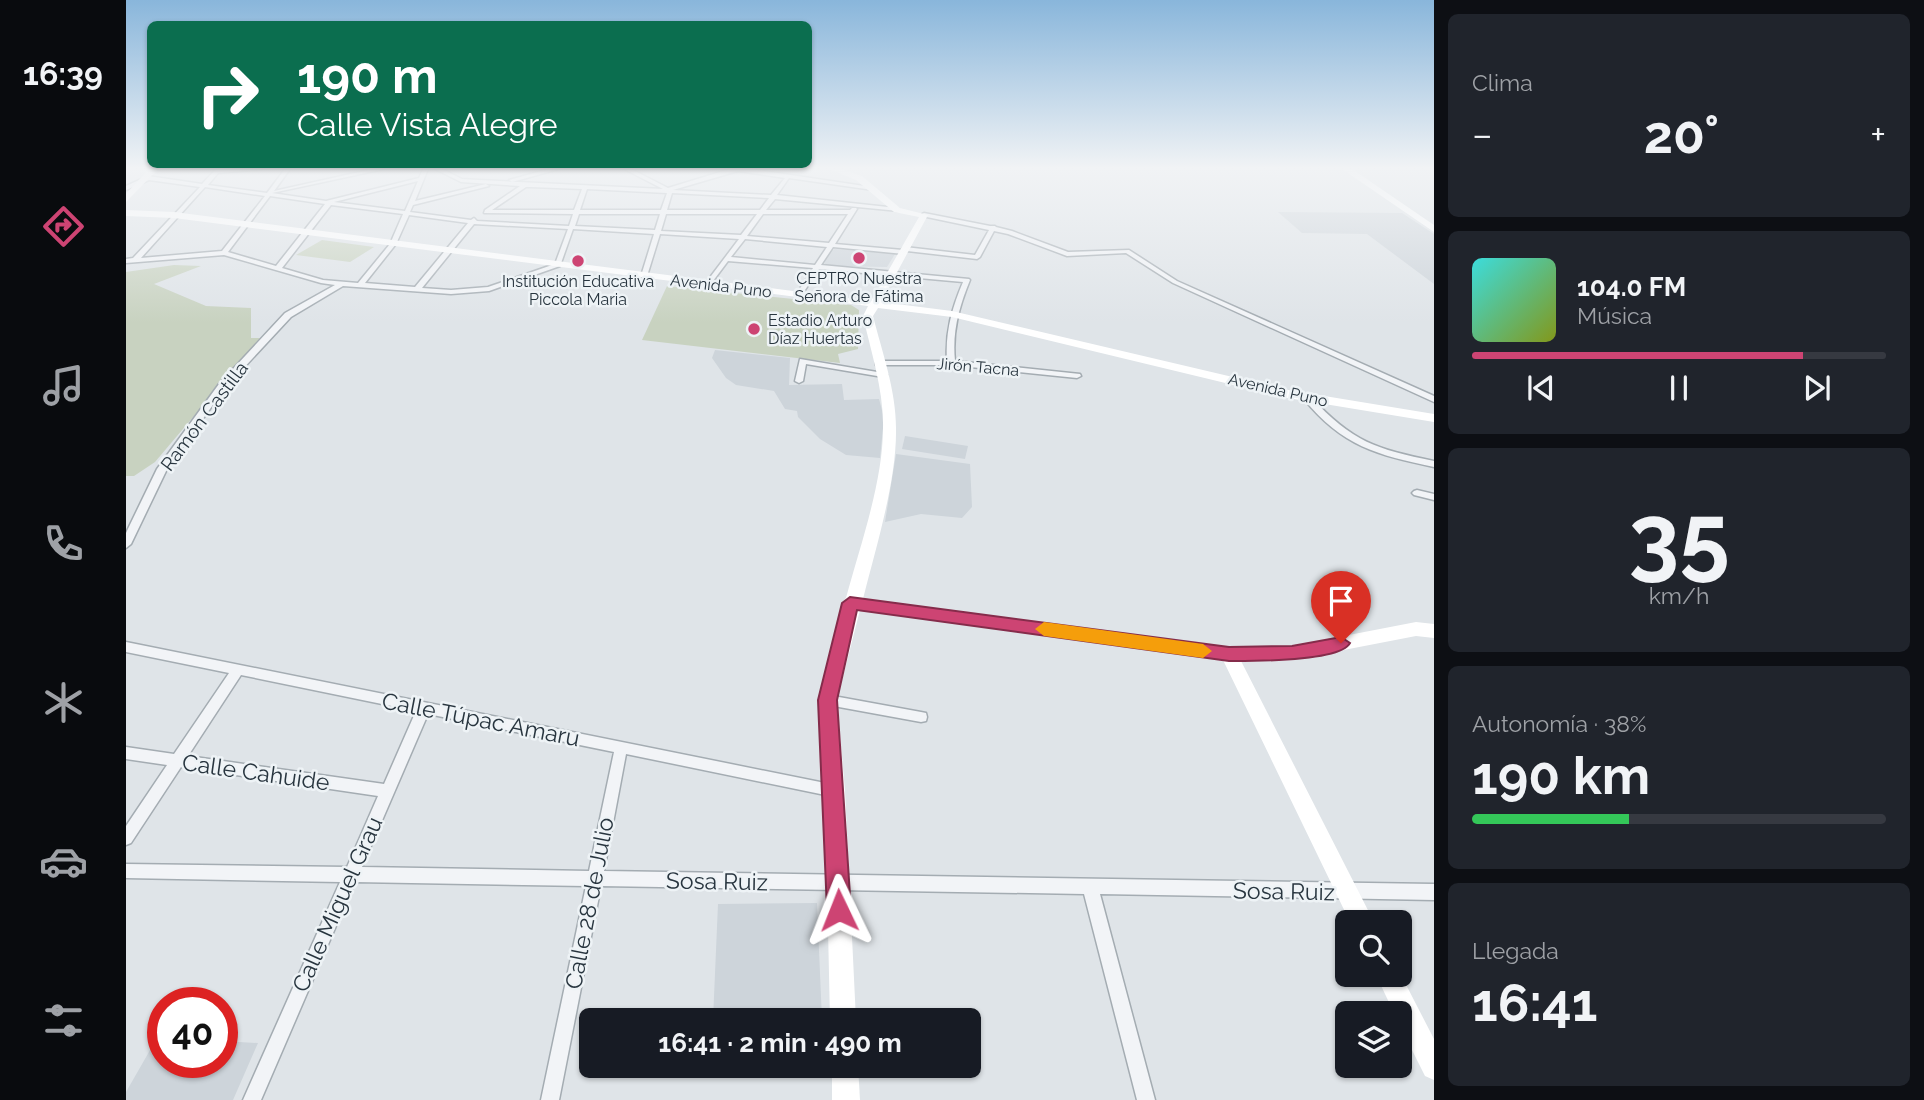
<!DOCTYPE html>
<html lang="es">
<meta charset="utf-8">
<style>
:root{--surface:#171b24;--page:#20242c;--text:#f1f3f6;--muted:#9ea1a6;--line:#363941;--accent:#cd4473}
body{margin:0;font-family:Raleway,sans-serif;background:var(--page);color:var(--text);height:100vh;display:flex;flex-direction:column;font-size:26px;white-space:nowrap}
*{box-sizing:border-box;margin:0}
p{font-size:23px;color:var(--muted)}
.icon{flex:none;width:38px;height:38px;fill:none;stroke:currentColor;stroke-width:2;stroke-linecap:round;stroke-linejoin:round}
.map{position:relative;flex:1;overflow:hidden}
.sheet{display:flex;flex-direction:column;gap:14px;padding:14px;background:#0d0f14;width:490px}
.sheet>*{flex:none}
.top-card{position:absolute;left:21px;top:21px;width:665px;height:147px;border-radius:10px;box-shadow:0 2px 5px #0004;background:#0b6e4f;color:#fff;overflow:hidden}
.tools{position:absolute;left:1209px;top:910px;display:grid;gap:14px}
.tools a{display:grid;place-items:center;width:77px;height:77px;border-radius:10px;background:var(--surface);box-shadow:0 2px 5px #0004;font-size:35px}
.speed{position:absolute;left:21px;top:987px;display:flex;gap:14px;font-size:35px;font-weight:700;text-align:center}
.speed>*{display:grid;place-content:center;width:91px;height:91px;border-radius:50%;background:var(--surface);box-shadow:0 2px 5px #0004;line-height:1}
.speed .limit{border:10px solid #d22;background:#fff;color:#111}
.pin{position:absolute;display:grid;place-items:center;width:60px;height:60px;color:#fff;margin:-72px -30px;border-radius:50% 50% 50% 0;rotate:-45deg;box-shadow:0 0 7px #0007}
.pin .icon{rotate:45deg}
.me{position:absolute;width:77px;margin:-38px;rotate:358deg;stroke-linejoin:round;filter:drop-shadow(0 0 5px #0008)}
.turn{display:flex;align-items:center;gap:24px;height:147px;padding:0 35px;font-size:32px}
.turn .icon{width:91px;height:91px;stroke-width:2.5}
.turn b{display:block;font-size:49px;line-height:60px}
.big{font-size:52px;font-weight:700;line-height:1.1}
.sheet .card{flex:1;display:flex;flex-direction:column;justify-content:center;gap:10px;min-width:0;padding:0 24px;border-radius:10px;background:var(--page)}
.sheet .dial{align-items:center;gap:0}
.dial b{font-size:91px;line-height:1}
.song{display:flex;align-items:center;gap:21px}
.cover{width:84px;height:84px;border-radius:10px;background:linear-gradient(135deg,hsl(180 70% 55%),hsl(70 70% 35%))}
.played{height:7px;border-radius:4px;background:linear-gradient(90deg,var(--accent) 80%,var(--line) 80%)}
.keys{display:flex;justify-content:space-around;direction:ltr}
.heat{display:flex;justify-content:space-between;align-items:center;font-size:38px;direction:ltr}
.charge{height:10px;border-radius:5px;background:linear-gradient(90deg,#34c759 38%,var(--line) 0)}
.trip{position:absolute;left:453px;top:1008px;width:402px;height:70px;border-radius:10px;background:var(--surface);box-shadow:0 2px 5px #0004;font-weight:700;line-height:70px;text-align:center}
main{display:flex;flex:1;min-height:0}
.tabs{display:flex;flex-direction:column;width:126px;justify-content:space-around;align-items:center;background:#090b0e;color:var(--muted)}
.tabs .icon{width:49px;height:49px}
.tabs .current{color:var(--accent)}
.tabs b{font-size:32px;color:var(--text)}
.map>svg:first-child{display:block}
.built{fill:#cdd4da}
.green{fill:#c8d2c0}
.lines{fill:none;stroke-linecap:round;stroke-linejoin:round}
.street-casing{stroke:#a4acb2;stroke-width:3}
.street{fill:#f2f4f7;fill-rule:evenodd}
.secondary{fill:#fff;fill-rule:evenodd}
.route{fill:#cd4473;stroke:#852c4b;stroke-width:2}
.slow{fill:#f59e0b}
.poi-dot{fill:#cd4473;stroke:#eef3f6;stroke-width:2.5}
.labels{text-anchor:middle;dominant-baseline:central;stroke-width:5;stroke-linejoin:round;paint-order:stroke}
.far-poi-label{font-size:16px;fill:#28353f;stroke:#eef3f6}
.far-street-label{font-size:16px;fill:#28353f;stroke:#eef3f6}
.street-label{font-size:19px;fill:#28353f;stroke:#eef3f6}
.near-street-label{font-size:23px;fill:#28353f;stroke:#eef3f6}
</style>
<main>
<nav class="tabs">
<b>16:39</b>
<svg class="icon current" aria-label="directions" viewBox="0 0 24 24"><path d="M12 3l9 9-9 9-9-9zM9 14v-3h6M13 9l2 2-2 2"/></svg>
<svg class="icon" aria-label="music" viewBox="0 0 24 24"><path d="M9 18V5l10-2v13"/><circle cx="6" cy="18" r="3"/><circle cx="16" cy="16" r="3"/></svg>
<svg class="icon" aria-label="phone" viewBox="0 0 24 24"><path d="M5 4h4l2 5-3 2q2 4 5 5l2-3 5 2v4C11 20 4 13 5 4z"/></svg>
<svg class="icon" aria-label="climate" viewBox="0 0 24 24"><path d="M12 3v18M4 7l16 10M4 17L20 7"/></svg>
<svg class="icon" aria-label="car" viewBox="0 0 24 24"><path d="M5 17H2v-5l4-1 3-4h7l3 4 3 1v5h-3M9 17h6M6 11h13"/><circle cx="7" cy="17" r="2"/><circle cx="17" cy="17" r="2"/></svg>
<svg class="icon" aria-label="filters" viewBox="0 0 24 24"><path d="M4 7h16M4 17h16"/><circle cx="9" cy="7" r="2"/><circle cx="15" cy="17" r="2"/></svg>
</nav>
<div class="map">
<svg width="1308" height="1100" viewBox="0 0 1308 1100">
<rect width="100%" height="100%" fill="#dfe4e8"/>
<!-- built -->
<g class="built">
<path d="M1152,212L1276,213L1308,234V284L1241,234L1176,233Z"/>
<path d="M709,249L764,253L769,254L761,267L701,266L698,262L704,251Z"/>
<path d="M589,350L664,358L663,385L716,384L718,400L753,399L758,418L754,458L720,455L694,439L672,417L671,411L659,409L648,391L610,385L600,378L586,358Z"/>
<path d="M779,436L842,446L839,459L776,449Z"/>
<path d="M770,454L844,464L846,507L836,518L795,514L759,522Z"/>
<path d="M691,903L696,1020H587L592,904Z"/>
<path d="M31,1038H37V1062H96V1041L132,1043L107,1100H0V1092Z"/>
</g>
<!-- green -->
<g class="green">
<path d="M196,240L248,247L224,262L170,255Z"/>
<path d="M48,265L75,266L28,284L80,306L125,308V338H134L29,462L8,476H0V272Z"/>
<path d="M541,286L725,305L733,310L732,349L712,354L714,363L516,340Z"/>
</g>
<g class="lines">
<!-- street casing -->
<g class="street-casing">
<g id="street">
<path d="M90,169H138L92,173L82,185L141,193L159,169H164L148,191L247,169H258L146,193L200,201L293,178L297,169H302L289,201L360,184L363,186L287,205L284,212L345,220L348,218L351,221L443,226L447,214L358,213L359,210L394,186L335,182L309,169H316L336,179L353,180L537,189L498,169H505L542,188L604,169H625L745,187L748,189L747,190L663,178L651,195L771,208L774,210L773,211L649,199L640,210H724L726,208H730L731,209L709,244L777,250V248L779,247L849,255L863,230L796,216V214L798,213L864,226H869L870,227L886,231L942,252L1003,250L1051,281L1308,396V402L1047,283L1000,253L941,256L882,234L868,231L854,257L851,259L781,251L778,254L707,247L695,265L843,279L844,280C833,307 826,332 829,361L954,374L955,376L951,378L825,365H750V361H821C819,332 826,308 837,282L693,269L675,296L673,297L670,295L687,268L602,261L584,285L582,286L579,284L613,239L534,234L521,276L518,278L515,276L528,234L447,229L434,266L363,291L325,294L217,286L165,317L99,388L41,469L5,544L0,548V533L31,469L93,384L159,313L209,285L195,283L98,255L0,263V259L7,258L74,187L23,180L0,190V186L22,176L76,184ZM612,171L659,178L645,195L547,190ZM292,181L279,211L208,202ZM79,187L139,196L96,251L15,258ZM400,187H405L456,189L448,210H366ZM461,189L541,193L535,210H454ZM546,193L643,198L634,210H541ZM144,196L199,204L150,266L102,252ZM205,205L277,214L264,244L232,283L197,280L156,268ZM453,214H534L529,230L449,226ZM540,214H631L615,235L535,231ZM637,214H722L703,243L621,236ZM283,215L342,223L289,287L239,283L270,244ZM348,224L442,229L429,264L362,287L325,290L296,288ZM619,239L701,247L689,265L605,257Z"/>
<path d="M423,169H433L386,182L383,180Z"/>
<path d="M674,359L757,373L761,375L757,377L680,364L677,381L673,383L669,381Z"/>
<path d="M1182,396L1185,397C1226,442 1250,449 1308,461V467C1251,455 1216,446 1178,399Z"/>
<path d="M1291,490L1308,494V500L1288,495L1286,493L1288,491Z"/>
<path d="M0,642L709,785L714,787L716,791L714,795L709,797L500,754L478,871L1308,884V900L974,894L1029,1100H1011L958,894L475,886L433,1100H415L460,886L229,882L135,1100H117L214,882L0,878V864L221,867L252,796L55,767L5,843L0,845V826L41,765L0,759V747L48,754L103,673L0,652ZM115,675L290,711L258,784L62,756ZM302,714L488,752L463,871L236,867Z"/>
<path d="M702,695L795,712L800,713L801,717L800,721L795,722L702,705L698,704L696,700L698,696Z"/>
</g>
</g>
<!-- street -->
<use href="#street" class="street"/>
<!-- secondary -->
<g class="secondary">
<path d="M23,169H32L0,202V194Z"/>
<path d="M703,169H716L736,176L774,208L802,215L755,302L826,311L1162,390L1308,414V422L1162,398L826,317L752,308L747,316C756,352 770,390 770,428C771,480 750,547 737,599L1103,647L1166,646L1290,622L1308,624V638L1290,636L1166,660L1115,661L1248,922H1224L1097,660L734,610L711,700L719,791L730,1020H704L699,791L693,700L718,607L716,603L720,598C734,546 757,482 757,428C758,391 745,352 737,316L742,306L48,218L0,216V210L48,212L745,301L793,217L768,212L730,180Z"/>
<path d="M1216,169H1226L1308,225V232Z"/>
<path d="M1274,973L1308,1039V1080L1299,1076L1274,1026V1013H1268L1250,975H1274Z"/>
<path d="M706,1066H732L734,1100H706Z"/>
</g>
</g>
<!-- sky -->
<linearGradient id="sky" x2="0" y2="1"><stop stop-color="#89b6db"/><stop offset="0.52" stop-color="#f1f3f5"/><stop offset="1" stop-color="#f1f3f5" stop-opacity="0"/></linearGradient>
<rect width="1308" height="323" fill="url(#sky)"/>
<!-- route -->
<path class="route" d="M724,597L1103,647L1166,646L1215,637L1224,643C1214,662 1125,661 1103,661L731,610L711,700L725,910L721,919L713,922L705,919L701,910L692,700L716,603Z"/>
<!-- slow -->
<path class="slow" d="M918,622L1077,644L1086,651L1077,658L918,636L909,629Z"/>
<!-- markers -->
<g class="poi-dot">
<circle cx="733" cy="258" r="7"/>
<circle cx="452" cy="261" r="7"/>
<circle cx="628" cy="329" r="7"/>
</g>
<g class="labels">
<!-- far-poi labels -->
<g class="far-poi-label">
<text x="733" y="278">CEPTRO Nuestra<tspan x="733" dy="18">Señora de Fátima</tspan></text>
<text x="452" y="281">Institución Educativa<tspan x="452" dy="18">Piccola Maria</tspan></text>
<text x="642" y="320" text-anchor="start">Estadio Arturo<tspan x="642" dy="18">Díaz Huertas</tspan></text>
</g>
<!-- far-street labels -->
<g class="far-street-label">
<text transform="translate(595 286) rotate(7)">Avenida Puno</text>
<text transform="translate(852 367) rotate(5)">Jirón Tacna</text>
<text transform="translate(1152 390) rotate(13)">Avenida Puno</text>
</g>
<!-- street labels -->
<g class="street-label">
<text transform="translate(78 416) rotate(-53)">Ramón Castilla</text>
</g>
<!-- near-street labels -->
<g class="near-street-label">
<text transform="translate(355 719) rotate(11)">Calle Túpac Amaru</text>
<text transform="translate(130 772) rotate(8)">Calle Cahuide</text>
<text transform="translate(591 881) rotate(1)">Sosa Ruiz</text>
<text transform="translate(1158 891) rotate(1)">Sosa Ruiz</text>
<text transform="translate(463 903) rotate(-79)">Calle 28 de Julio</text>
<text transform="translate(211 904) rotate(-66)">Calle Miguel Grau</text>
</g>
</g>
</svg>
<div class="tools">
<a><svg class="icon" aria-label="search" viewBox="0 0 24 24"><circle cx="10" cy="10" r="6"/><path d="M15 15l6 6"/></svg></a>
<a><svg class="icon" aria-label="layers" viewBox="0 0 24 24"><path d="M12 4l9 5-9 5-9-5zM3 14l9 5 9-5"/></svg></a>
</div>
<div class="speed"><div class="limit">40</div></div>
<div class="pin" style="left:1215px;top:643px;background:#d93025"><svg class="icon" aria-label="arrive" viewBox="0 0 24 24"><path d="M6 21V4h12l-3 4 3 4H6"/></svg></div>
<svg class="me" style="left:713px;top:910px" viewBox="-20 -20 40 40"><path d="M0-17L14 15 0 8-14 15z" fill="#cd4473" stroke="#fff" stroke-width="4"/></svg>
<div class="trip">16:41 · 2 min · 490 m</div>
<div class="top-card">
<div class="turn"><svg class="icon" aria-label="right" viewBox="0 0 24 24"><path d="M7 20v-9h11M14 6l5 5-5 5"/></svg><div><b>190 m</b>Calle Vista Alegre</div></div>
</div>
</div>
<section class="sheet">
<div class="card"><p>Clima</p>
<div class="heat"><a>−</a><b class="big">20°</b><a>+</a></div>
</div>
<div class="card">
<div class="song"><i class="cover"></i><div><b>104.0 FM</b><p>Música</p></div></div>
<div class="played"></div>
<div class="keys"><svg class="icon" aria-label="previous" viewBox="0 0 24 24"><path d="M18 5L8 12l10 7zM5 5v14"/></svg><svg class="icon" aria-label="pause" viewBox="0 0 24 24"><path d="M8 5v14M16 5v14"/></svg><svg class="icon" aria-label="next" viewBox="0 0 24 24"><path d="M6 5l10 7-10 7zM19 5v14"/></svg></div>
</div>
<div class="card dial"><b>35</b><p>km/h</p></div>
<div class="card"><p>Autonomía · 38%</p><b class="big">190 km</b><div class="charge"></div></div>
<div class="card"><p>Llegada</p><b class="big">16:41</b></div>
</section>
</main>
